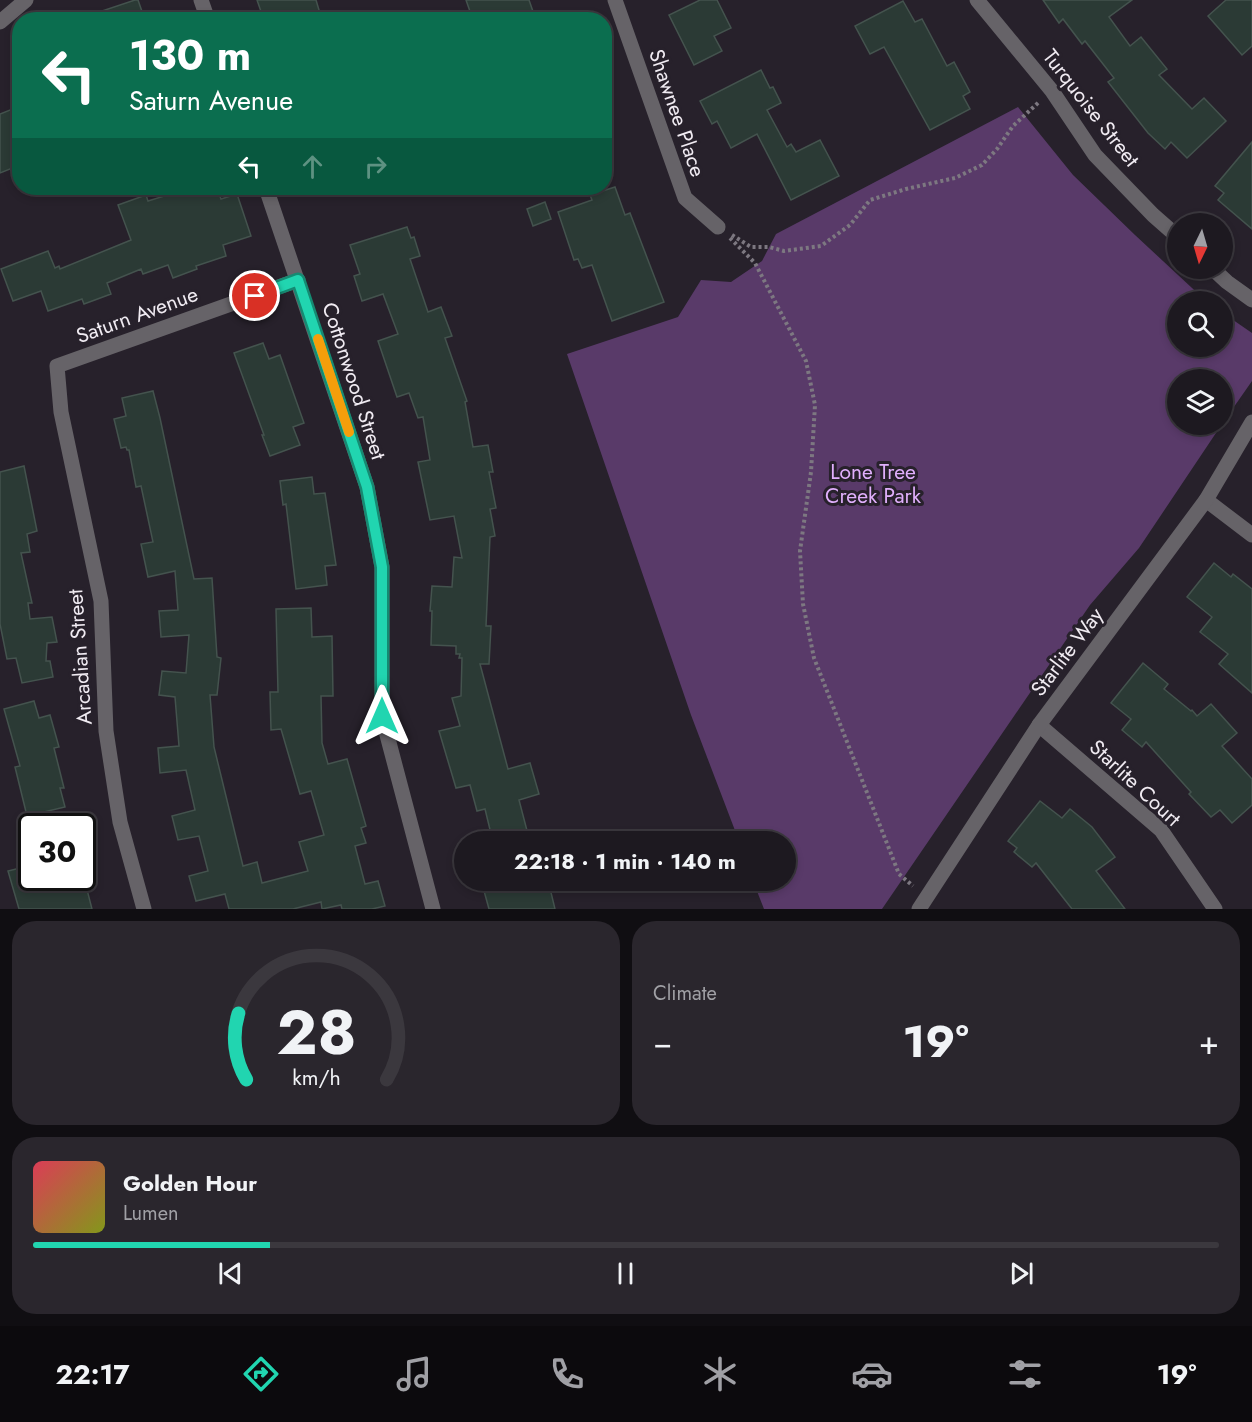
<!DOCTYPE html>
<meta charset="utf-8">
<style>
:root{--surface:#1d1920;--page:#2a262d;--text:#f1f3f6;--muted:#a0a0a5;--line:#3b383e;--accent:#21d5b0}
body{margin:0;font-family:Jost,sans-serif;background:var(--page);color:var(--text);height:100vh;display:flex;flex-direction:column;font-size:22px;white-space:nowrap}
*{box-sizing:border-box;margin:0}
p{font-size:20px;color:var(--muted)}
.icon{flex:none;width:33px;height:33px;fill:none;stroke:currentColor;stroke-width:2;stroke-linecap:round;stroke-linejoin:round}
.map{position:relative;height:909px;overflow:hidden}
.sheet{display:flex;flex-direction:column;gap:12px;padding:12px;background:#100e12;flex:1}
.sheet>*{flex:none}
.banner{position:absolute;left:12px;top:12px;width:600px;height:183px;border-radius:24px;box-shadow:0 3px 9px #0003,0 0 0 2px var(--line);background:#0b6e4f;color:#fff;overflow:hidden}
.needle{width:39px;rotate:185deg}
.fabs{position:absolute;left:1167px;top:213px;display:grid;gap:12px}
.fabs a{display:grid;place-items:center;width:66px;height:66px;border-radius:50%;background:var(--surface);box-shadow:0 3px 9px #0003,0 0 0 2px var(--line);font-size:30px}
.speed{position:absolute;left:18px;top:813px;display:flex;gap:12px;font-size:30px;font-weight:700;text-align:center}
.speed>*{display:grid;place-content:center;width:78px;height:78px;border-radius:50%;background:var(--surface);box-shadow:0 3px 9px #0003,0 0 0 2px var(--line);line-height:1}
.speed .limit{border:3px solid #111;border-radius:9px;background:#fff;color:#111}
.pin{position:absolute;display:grid;place-items:center;width:51px;height:51px;color:#fff;margin:-26px;border:3px solid #fff;border-radius:50%;box-shadow:0 2px 6px #0007}
.me{position:absolute;width:66px;margin:-33px;rotate:0deg;stroke-linejoin:round;filter:drop-shadow(0 0 4px #0008)}
.turn{display:flex;align-items:center;gap:21px;height:126px;padding:0 18px;font-size:27px}
.turn .icon{width:78px;height:78px;stroke-width:2.5}
.turn b{display:block;font-size:42px;line-height:51px}
.lanes{display:flex;align-items:center;height:57px;padding:0 18px;background:#0003;justify-content:center;gap:30px;direction:ltr}
.lanes .off{opacity:.35}
.big{font-size:45px;font-weight:700;line-height:1.1}
.sheet .widget{flex:1;display:flex;flex-direction:column;justify-content:center;gap:9px;min-width:0;padding:0 21px;border-radius:24px;background:var(--page)}
.sheet .dial{align-items:center;gap:0}
.dial svg{height:156px;overflow:visible;fill:none;stroke:var(--line);stroke-width:7;stroke-linecap:round;text-anchor:middle}
.dial text{fill:var(--text);stroke:none}
.song{display:flex;align-items:center;gap:18px}
.cover{width:72px;height:72px;border-radius:9px;background:linear-gradient(135deg,hsl(350 70% 55%),hsl(70 70% 35%))}
.played{height:6px;border-radius:3px;background:linear-gradient(90deg,var(--accent) 20%,var(--line) 20%)}
.keys{display:flex;justify-content:space-around;direction:ltr}
.heat{display:flex;justify-content:space-between;align-items:center;font-size:33px;direction:ltr}
.sheet .tiles{flex:1;display:grid;gap:12px;grid-template-columns:1fr 1fr}
.widget:last-child{grid-column:span 2}
.trip{position:absolute;left:454px;top:831px;width:342px;height:60px;border-radius:30px;background:var(--surface);box-shadow:0 3px 9px #0003,0 0 0 2px var(--line);font-weight:700;line-height:60px;text-align:center}
.tab-bar{display:flex;height:96px;justify-content:space-around;align-items:center;background:#0c0a0d;color:var(--muted)}
.tab-bar .icon{width:42px;height:42px}
.tab-bar .active{color:var(--accent)}
.tab-bar b{font-size:27px;color:var(--text)}
.map>svg:first-child{display:block}
.green{fill:#593a69}
.building{fill:#2b3a35;stroke:#44534e;stroke-width:1.5}
.lines{fill:none;stroke-linecap:round;stroke-linejoin:round}
.path{stroke:#7d7881;stroke-width:4;stroke-dasharray:3 3;stroke-linecap:butt}
.street{stroke:#666368;stroke-width:15}
.route-casing{stroke:#158a72;stroke-width:15}
.route{stroke:#21d5b0;stroke-width:10}
.slow{stroke:#f59e0b;stroke-width:10}
.labels{text-anchor:middle;dominant-baseline:central;stroke-width:6;stroke-linejoin:round;paint-order:stroke}
.street-label{font-size:21px;fill:#f0ebf2;stroke:#27212b}
.park-label{font-size:21px;fill:#e0affc;stroke:#27212b}
</style>
<div class="map">
<svg width="1252" height="909" viewBox="0 0 1252 909">
<rect width="100%" height="100%" fill="#27212b"/>
<!-- green -->
<path class="green" d="M1018,107L1073,175L1135,235L1206,301L1178,302V346H1222L1223,313L1252,333V381L1222,424V380H1178V424H1222L1139,548L1090,605L882,909H764L753,881L786,880V842L739,841L691,715L567,354L678,317L701,280L731,282L762,261L776,234Z"/>
<!-- building -->
<g class="building">
<path d="M135,0H138L145,20H87V16Z"/>
<path d="M257,0H316L322,20H264Z"/>
<path d="M466,0H529L536,20H473Z"/>
<path d="M700,0H717L731,28L714,36L722,51L694,65L669,15Z"/>
<path d="M1043,0H1132L1109,17L1130,46L1141,37L1167,69L1159,75L1192,109L1204,98L1226,121L1187,158L1171,142L1165,149L1148,133L1108,82L1114,78L1085,41L1082,44L1063,19L1059,23Z"/>
<path d="M1226,0H1252V46L1242,55L1208,16Z"/>
<path d="M903,1L915,22L922,19L947,66L954,62L970,92L963,96L970,109L930,130L884,47L870,54L855,26Z"/>
<path d="M761,70L770,88L773,87L781,103L767,110L787,147L791,144L796,152L820,140L839,176L791,200L757,134L731,148L717,121L712,124L700,101Z"/>
<path d="M20,106V165L0,173V114Z"/>
<path d="M1252,142V229L1218,200L1224,193L1215,186Z"/>
<path d="M615,187L625,215L630,213L664,302L612,321L592,265L582,268L578,259L574,260L558,212L592,200L590,195Z"/>
<path d="M190,188H217L221,199L237,194L251,236L223,245L226,256L196,266L197,269L173,278L168,265L143,274L141,269L107,283L111,294L84,304L82,299L48,311L41,291L13,301L1,269L48,251L55,268L59,266L60,269L131,240L118,205L146,195L148,201Z"/>
<path d="M545,202L551,219L533,226L527,209Z"/>
<path d="M407,227L411,238L414,237L420,256L410,259L428,312L441,307L452,336L445,338L467,401L465,402L473,447L488,445L493,472H489L496,508L490,509L495,536L490,537L486,626H491L489,664H480L508,769L530,763L539,794L519,800L530,842H493L485,809L477,811L470,785L456,788L439,731L460,726L452,698L461,696L462,658H459L460,654H456V646L431,645L432,611H430L432,586L452,587L454,557L462,558L454,516L430,520L418,462L430,460L423,417L418,418L409,393L397,397L378,341L398,334L383,294L362,301L354,276L360,274L350,245Z"/>
<path d="M263,343L269,359L280,355L304,423L293,427L300,445L270,456L262,435H264L234,353Z"/>
<path d="M153,391L160,418L194,579L212,578L217,657L221,658L217,695H210L214,747L243,866L257,862L262,883L308,871L299,842L324,835L311,791L300,794L281,729L271,730L270,692H278L276,609L311,608L312,637L332,636L333,696H321L322,743L328,764L347,759L366,826L361,828L366,843L355,846L365,884L378,881L385,906L372,909H342L341,905L322,909L321,902L293,909H229L225,894L196,901L189,876L208,871L199,836L178,840L172,816L195,810L186,770L160,773L158,748L179,746L175,697L159,695L162,671L186,673L189,635L161,637L159,611L178,610L175,571L148,577L141,544L153,542L141,486L136,487L129,450H127L126,447L121,448L114,419L126,416L122,398Z"/>
<path d="M24,466L37,531L27,534L30,552L21,553L32,603H28L30,619L52,617L57,642L47,643L46,661H50L53,677L22,683L16,658L7,659L0,624V472Z"/>
<path d="M312,477L314,494L325,493L336,565L325,566L327,585L296,589L286,504L283,505L280,481Z"/>
<path d="M1214,563L1231,577L1233,574L1252,589V693L1219,664L1228,654L1200,632L1212,617L1187,597Z"/>
<path d="M1143,663L1168,684L1164,689L1191,711L1192,710L1197,716L1211,704L1237,733L1222,746L1252,779V805L1232,823L1220,810L1211,817L1189,794L1191,792L1146,742L1142,747L1122,730L1131,719L1111,703Z"/>
<path d="M34,701L39,718L50,715L59,747L54,748L64,788H60L65,807L27,816L15,767L20,766L4,709Z"/>
<path d="M1040,801L1062,818L1070,809L1092,827L1115,857L1096,871L1125,909H1072L1036,863L1032,867L1014,852L1017,848L1008,841Z"/>
<path d="M32,865V878H84L92,909H19L8,871Z"/>
<path d="M481,880H548L555,909H489Z"/>
</g>
<g class="lines">
<!-- path -->
<g class="path">
<path d="M732,235L751,247H769L784,251L821,246L850,225L870,200L906,189L955,178L982,165L997,149L1013,126L1039,102"/>
<path d="M730,238L755,263L806,361L815,405L811,472L800,551L803,604L814,658L899,874L913,886"/>
</g>
<!-- street -->
<g class="street">
<path d="M201,0L208,20"/>
<path d="M615,0L685,198L718,227"/>
<path d="M977,0L1052,91L1095,155L1153,215L1178,237"/>
<path d="M0,22L26,0"/>
<path d="M266,188L367,487L382,567V716L433,909"/>
<path d="M1212,268L1227,282L1252,300"/>
<path d="M1206,500L1252,535"/>
<path d="M1039,725L1161,830L1215,909"/>
<path d="M144,909L120,822L106,731L101,601L61,412L57,366L298,280"/>
<path d="M919,909L1039,725L1206,500L1252,422"/>
</g>
</g>
<g class="lines">
<!-- route casing -->
<g class="route-casing">
<path id="route" d="M255,296L298,280L367,487L382,567V716"/>
</g>
<!-- route -->
<use href="#route" class="route"/>
<!-- slow -->
<path class="slow" d="M318,339L349,432"/>
</g>
<g class="labels">
<!-- street labels -->
<g class="street-label">
<text transform="translate(1091 108) rotate(52)">Turquoise Street</text>
<text transform="translate(677 113) rotate(71)">Shawnee Place</text>
<text transform="translate(137 315) rotate(-20)">Saturn Avenue</text>
<text transform="translate(354 381) rotate(72)">Cottonwood Street</text>
<text transform="translate(1067 652) rotate(-53)">Starlite Way</text>
<text transform="translate(80 657) rotate(-94)">Arcadian Street</text>
<text transform="translate(1135 783) rotate(43)">Starlite Court</text>
</g>
<!-- park labels -->
<g class="park-label">
<text x="873" y="472">Lone Tree<tspan x="873" dy="24">Creek Park</tspan></text>
</g>
</g>
</svg>
<div class="fabs">
<a><svg class="needle" viewBox="-14 -14 28 28"><path d="M0-13l5 13h-10z" fill="#e53935"/><path d="M0 13l5-13h-10z" fill="#a0a0a5"/></svg></a>
<a><svg class="icon" aria-label="search" viewBox="0 0 24 24"><circle cx="10" cy="10" r="6"/><path d="M15 15l6 6"/></svg></a>
<a><svg class="icon" aria-label="layers" viewBox="0 0 24 24"><path d="M12 4l9 5-9 5-9-5zM3 14l9 5 9-5"/></svg></a>
</div>
<div class="speed"><div class="limit">30</div></div>
<div class="pin" style="left:255px;top:296px;background:#d93025"><svg class="icon" aria-label="arrive" viewBox="0 0 24 24"><path d="M6 21V4h12l-3 4 3 4H6"/></svg></div>
<svg class="me" style="left:382px;top:716px" viewBox="-20 -20 40 40"><path d="M0-17L14 15 0 8-14 15z" fill="#21d5b0" stroke="#fff" stroke-width="4"/></svg>
<div class="trip">22:18 · 1 min · 140 m</div>
<div class="banner">
<div class="turn"><svg class="icon" aria-label="left" viewBox="0 0 24 24"><path d="M17 20v-9H6M10 6l-5 5 5 5"/></svg><div><b>130 m</b>Saturn Avenue</div></div>
<div class="lanes"><svg class="icon" aria-label="left" viewBox="0 0 24 24"><path d="M17 20v-9H6M10 6l-5 5 5 5"/></svg><svg class="icon off" aria-label="ahead" viewBox="0 0 24 24"><path d="M12 20V5M6 11l6-6 6 6"/></svg><svg class="icon off" aria-label="right" viewBox="0 0 24 24"><path d="M7 20v-9h11M14 6l5 5-5 5"/></svg></div>
</div>
</div>
<section class="sheet">
<div class="tiles">
<div class="widget dial"><svg viewBox="0 0 100 80">
<path d="M14 69A42 42 0 1 1 86 69"/>
<path d="M14 69A42 42 0 0 1 10 35" stroke="#21d5b0"/>
<text x="50" y="56" font-size="32" font-weight="700">28</text>
<text x="50" y="72" font-size="11">km/h</text>
</svg></div>
<div class="widget"><p>Climate</p>
<div class="heat"><a>−</a><b class="big">19°</b><a>+</a></div>
</div>
<div class="widget">
<div class="song"><i class="cover"></i><div><b>Golden Hour</b><p>Lumen</p></div></div>
<div class="played"></div>
<div class="keys"><svg class="icon" aria-label="previous" viewBox="0 0 24 24"><path d="M18 5L8 12l10 7zM5 5v14"/></svg><svg class="icon" aria-label="pause" viewBox="0 0 24 24"><path d="M8 5v14M16 5v14"/></svg><svg class="icon" aria-label="next" viewBox="0 0 24 24"><path d="M6 5l10 7-10 7zM19 5v14"/></svg></div>
</div>
</div>
</section>
<nav class="tab-bar">
<b>22:17</b>
<svg class="icon active" aria-label="directions" viewBox="0 0 24 24"><path d="M12 3l9 9-9 9-9-9zM9 14v-3h6M13 9l2 2-2 2"/></svg>
<svg class="icon" aria-label="music" viewBox="0 0 24 24"><path d="M9 18V5l10-2v13"/><circle cx="6" cy="18" r="3"/><circle cx="16" cy="16" r="3"/></svg>
<svg class="icon" aria-label="phone" viewBox="0 0 24 24"><path d="M5 4h4l2 5-3 2q2 4 5 5l2-3 5 2v4C11 20 4 13 5 4z"/></svg>
<svg class="icon" aria-label="climate" viewBox="0 0 24 24"><path d="M12 3v18M4 7l16 10M4 17L20 7"/></svg>
<svg class="icon" aria-label="car" viewBox="0 0 24 24"><path d="M5 17H2v-5l4-1 3-4h7l3 4 3 1v5h-3M9 17h6M6 11h13"/><circle cx="7" cy="17" r="2"/><circle cx="17" cy="17" r="2"/></svg>
<svg class="icon" aria-label="filters" viewBox="0 0 24 24"><path d="M4 7h16M4 17h16"/><circle cx="9" cy="7" r="2"/><circle cx="15" cy="17" r="2"/></svg>
<b>19°</b>
</nav>
